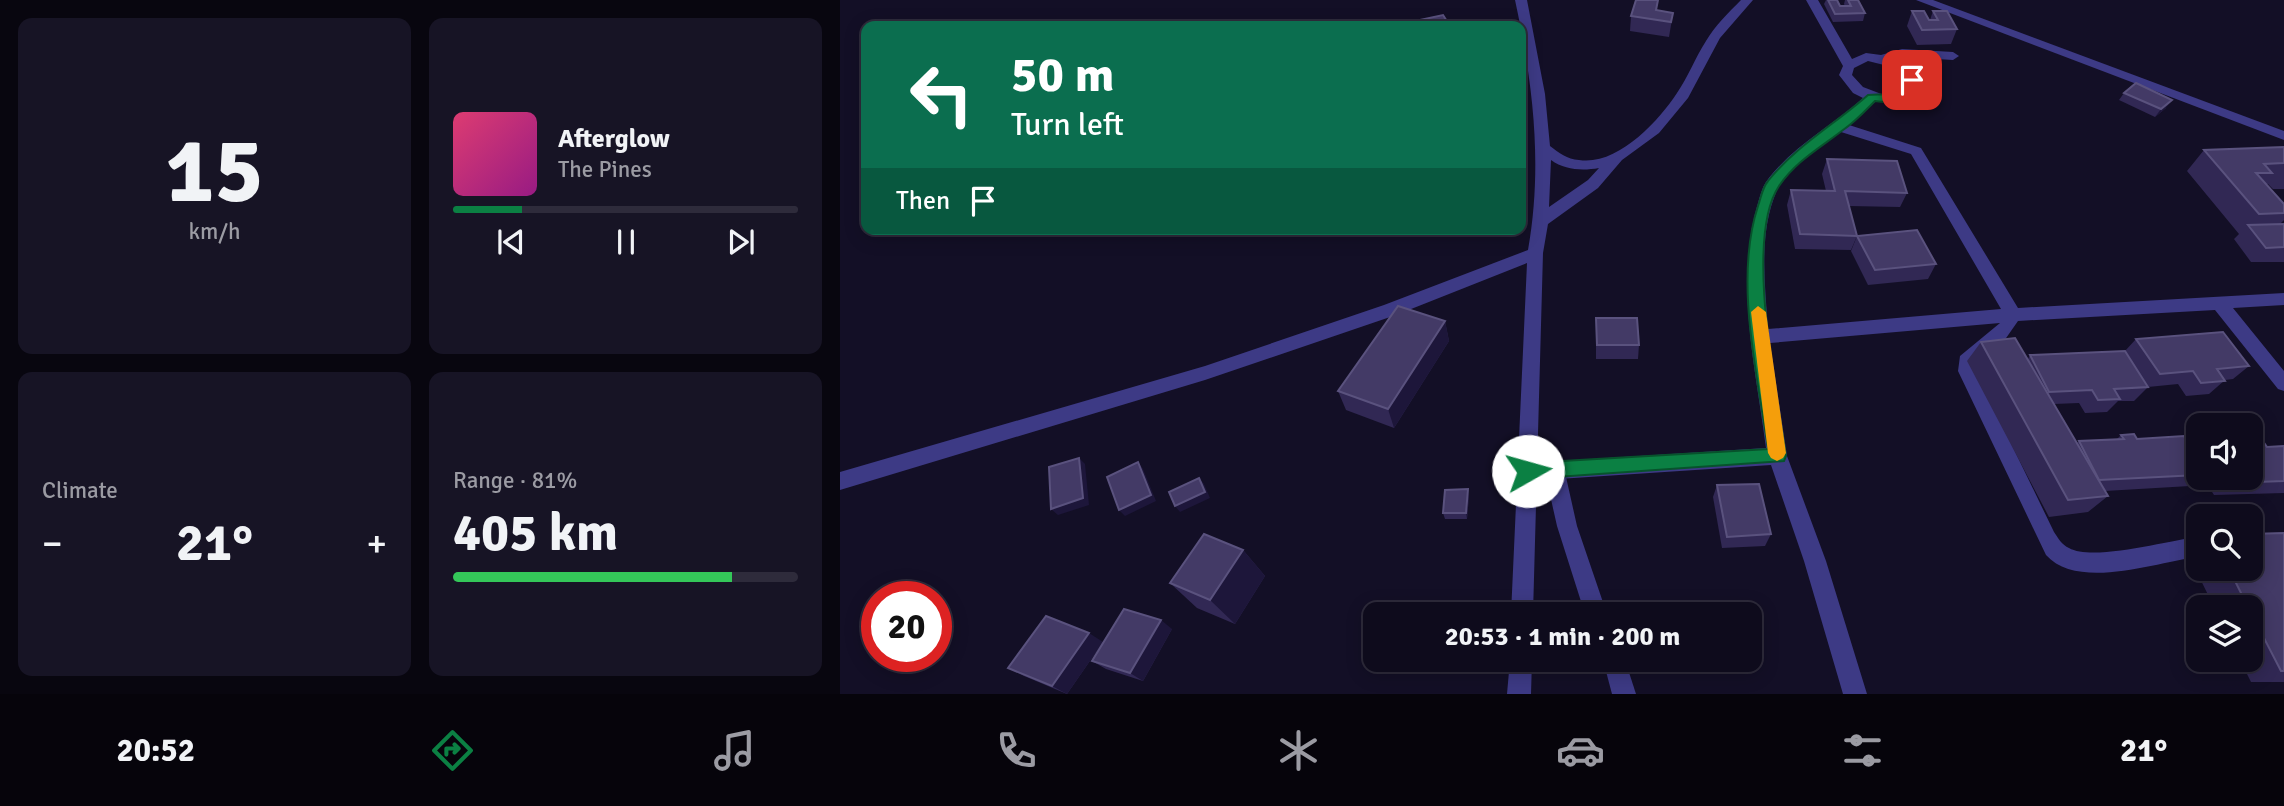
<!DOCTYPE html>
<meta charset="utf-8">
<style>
:root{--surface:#0e0b1c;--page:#171425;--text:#f1f3f6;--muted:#9b9ba3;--line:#2e2b3b;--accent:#0b8043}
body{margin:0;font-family:Signika,sans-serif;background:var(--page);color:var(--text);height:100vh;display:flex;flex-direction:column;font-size:26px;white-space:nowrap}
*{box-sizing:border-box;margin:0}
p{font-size:23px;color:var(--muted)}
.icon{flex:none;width:38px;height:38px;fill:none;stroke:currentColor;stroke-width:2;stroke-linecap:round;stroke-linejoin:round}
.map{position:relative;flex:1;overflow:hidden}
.panel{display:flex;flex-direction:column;gap:18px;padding:18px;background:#08060f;width:840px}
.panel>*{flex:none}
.banner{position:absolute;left:21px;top:21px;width:665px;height:214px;border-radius:14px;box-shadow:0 4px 18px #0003,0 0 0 2px var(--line);background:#0b6e4f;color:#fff;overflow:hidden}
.tools{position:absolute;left:1346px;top:413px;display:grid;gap:14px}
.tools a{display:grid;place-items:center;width:77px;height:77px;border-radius:14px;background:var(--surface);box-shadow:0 4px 18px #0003,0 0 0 2px var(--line);font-size:35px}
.speed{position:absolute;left:21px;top:581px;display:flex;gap:14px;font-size:35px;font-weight:700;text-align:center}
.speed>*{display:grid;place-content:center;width:91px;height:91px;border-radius:50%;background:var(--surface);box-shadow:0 4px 18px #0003,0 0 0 2px var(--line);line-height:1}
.speed .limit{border:10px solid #d22;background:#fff;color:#111}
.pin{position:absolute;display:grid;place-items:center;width:60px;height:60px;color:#fff;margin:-30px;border-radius:14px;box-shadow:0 4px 10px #0006}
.me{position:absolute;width:77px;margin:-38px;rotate:83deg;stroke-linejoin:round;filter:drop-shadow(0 0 5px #0008)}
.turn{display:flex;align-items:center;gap:24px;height:147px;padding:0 35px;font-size:32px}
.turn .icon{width:91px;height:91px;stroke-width:2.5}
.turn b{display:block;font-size:49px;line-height:60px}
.then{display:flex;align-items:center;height:66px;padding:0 35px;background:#0003;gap:14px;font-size:26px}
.big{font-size:52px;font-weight:700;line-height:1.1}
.panel .tile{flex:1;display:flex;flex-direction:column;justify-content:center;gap:10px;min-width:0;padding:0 24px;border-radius:14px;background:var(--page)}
.panel .dial{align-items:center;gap:0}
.dial b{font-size:91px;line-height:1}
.song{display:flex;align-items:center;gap:21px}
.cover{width:84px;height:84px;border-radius:10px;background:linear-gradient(135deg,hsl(340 70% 55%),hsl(310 70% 35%))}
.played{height:7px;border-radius:4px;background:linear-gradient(90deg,var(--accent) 20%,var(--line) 20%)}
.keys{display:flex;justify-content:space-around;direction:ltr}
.heat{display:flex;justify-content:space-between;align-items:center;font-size:38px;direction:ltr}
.charge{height:10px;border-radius:5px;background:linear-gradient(90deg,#34c759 81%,var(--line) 0)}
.panel .tiles{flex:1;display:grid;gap:18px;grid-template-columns:repeat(2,1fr)}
.trip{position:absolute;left:523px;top:602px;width:399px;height:70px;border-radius:14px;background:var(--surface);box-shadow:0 4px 18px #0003,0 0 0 2px var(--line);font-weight:700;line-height:70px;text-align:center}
.dock{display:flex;height:112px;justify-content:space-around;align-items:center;background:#06040b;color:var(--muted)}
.dock .icon{width:49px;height:49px}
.dock .on{color:var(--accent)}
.dock b{font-size:32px;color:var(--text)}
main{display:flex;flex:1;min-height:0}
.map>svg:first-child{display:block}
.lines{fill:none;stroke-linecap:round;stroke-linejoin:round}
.lane{fill:#3d3a85;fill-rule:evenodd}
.street{fill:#3d3a85;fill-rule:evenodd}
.wall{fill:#312854}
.shaded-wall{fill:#1d163a}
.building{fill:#433a66;stroke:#5a527e;stroke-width:2}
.route{fill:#0b8043;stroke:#07532c;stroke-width:2}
.slow{fill:#f59e0b}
</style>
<main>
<section class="panel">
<div class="tiles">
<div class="tile dial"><b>15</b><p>km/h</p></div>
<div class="tile">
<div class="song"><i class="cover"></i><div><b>Afterglow</b><p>The Pines</p></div></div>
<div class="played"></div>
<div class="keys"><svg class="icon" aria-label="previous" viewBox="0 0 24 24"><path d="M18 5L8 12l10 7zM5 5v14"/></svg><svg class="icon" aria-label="pause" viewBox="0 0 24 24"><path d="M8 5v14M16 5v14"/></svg><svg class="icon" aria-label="next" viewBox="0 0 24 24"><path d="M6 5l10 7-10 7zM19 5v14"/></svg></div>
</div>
<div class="tile"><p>Climate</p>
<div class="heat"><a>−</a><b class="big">21°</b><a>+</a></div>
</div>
<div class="tile"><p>Range · 81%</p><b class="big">405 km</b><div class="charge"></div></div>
</div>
</section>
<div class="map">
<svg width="1444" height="694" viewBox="0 0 1444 694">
<rect width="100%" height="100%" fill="#130f26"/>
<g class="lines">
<!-- lane -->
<path class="lane" d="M966,0H978L1012,59L1026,53L1041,55L1062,49L1113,52L1119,56L1113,60L1063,57L1054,59L1068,67L1079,80L1078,88L1058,101L1035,102L1009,125L1081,148L1178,308L1444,293V305L1393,308L1444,371V391L1438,389L1375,310L1178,321L1164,341L1135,363L1136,371L1214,532C1218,538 1222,545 1229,548C1253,562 1329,540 1358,537V557C1317,562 1238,591 1206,555L1118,371L1120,356L1160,323L930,343L947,456L986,561L1027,694H1003L964,561L931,465L688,481L681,478L678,472L681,466L688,463L926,448C916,369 894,281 918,203C920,196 922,188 926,182C951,147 991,127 1023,98L1013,93L999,75L1003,66ZM1028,61L1048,66L1065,80V86L1044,95L1023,87L1012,75L1014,68ZM1001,132L1071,154L1161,309L928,329C925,283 918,234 937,190C948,167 980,145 1001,132Z"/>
<!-- street -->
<g class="street">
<path d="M675,0H687L705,94L710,146C719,153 727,159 739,160C777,166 818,122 837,93C848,77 855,58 866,41C875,26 888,13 901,0H913L880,38L848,98L819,133L782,160L758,188L708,224L703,253L693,614H671L687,263L556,315L365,380L0,490V472L365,366L544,305L688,250C703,165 693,83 675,0ZM711,160C725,170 742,171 759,168L748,180L709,207Z"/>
<path d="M1076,0H1093L1444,131V140Z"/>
<path d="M714,459L721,462L724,468L737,526L767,614H745L717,526L704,468L707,462Z"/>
<path d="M670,660H692L691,694H667Z"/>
<path d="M763,660H785L796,694H772Z"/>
</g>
</g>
<!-- wall -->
<g class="wall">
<path d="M986,0H997L1000,6H1005L1004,4L1005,0H1018L1025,13L1023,21L993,22L984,4Z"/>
<path d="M817,11L833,13L829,37L790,31L791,16Z"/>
<path d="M1072,11L1090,20L1093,11L1117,29L1111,44L1077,45L1067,26Z"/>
<path d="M1284,93L1326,108L1315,117L1279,100Z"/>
<path d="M1444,147V189H1433L1428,184H1426L1444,204V220L1440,224H1444V262H1411L1394,239L1399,234L1347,171L1364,150Z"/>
<path d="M987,159L1067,193L1060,207L1009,206L1017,236L1011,250L955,249L947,205L951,190L986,191L982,174Z"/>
<path d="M1017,236L1096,264L1088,279L1028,285L1011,251Z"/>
<path d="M756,318L799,345L798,359H756Z"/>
<path d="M605,321L609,341L554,428L506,410L498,391Z"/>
<path d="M1296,339L1409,366L1393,379L1385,380L1369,394L1346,396L1338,384L1308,387L1294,401H1278L1267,412L1245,413L1239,403L1214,404L1237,443L1239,441L1276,440L1281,435L1297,439L1358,458V478H1362L1350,486L1265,491L1268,496L1248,512L1209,517L1127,361L1141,342L1188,359L1190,355L1285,351Z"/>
<path d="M1444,446V493L1374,495L1363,478H1410L1427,447Z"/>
<path d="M877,485L931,534L925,546L882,548L873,497Z"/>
<path d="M629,496L627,519H605L603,513Z"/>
<path d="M1444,533V682H1411L1400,660H1410V607H1374L1347,552L1358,545V569H1410Z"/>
<path d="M403,550L425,576L395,624L357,608L330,583Z"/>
<path d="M332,629L303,681L266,669L252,661Z"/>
<path d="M263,642L227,694L184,676L168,668Z"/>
</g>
<!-- shaded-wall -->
<g class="shaded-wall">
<path d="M1332,100L1326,108L1315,117L1321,109Z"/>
<path d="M605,321L609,341L554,428L548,409Z"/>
<path d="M239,458L245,464L249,505L218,515L211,509Z"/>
<path d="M298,462L303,469L316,501L285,516L279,510Z"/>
<path d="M359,478L364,484L370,498L340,512L335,506Z"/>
<path d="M628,489L629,496L627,519L626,513Z"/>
<path d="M403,550L425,576L395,624L370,600Z"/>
<path d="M321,620L332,629L303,681L290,673Z"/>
<path d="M249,633L263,642L227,694L212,686Z"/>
</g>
<!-- building -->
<g class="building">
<path d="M796,0H818L816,10L833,13L831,22L791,16Z"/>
<path d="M988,0H997L1000,6H1011L1008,0H1018L1025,13L995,14Z"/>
<path d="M1072,11H1084L1089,20H1098L1093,11H1107L1117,29L1082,30Z"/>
<path d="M603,15L610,26H568L566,23Z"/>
<path d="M1296,83L1332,100L1321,109L1284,93Z"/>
<path d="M1444,147V163L1424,164L1432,173H1416L1444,204V213L1419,214L1364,150Z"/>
<path d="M987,159L1057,161L1067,193L1005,191L1017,236L960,234L951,190L995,191Z"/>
<path d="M1444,224V247L1426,248L1408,225Z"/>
<path d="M1077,230L1096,264L1035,270L1017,236Z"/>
<path d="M558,306L605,321L548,409L498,391Z"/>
<path d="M756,318H797L799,345H757Z"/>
<path d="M1383,332L1409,366L1377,369L1385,381L1361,383L1353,371L1320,374L1296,339Z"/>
<path d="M1175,338L1268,496L1228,500L1141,342Z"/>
<path d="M1285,351L1308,387L1274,389L1280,399L1258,400L1252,390L1209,392L1190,355Z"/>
<path d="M1294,434L1297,439L1344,436L1358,460V475L1259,480L1239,441L1284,439L1281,435Z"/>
<path d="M1410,437H1420L1427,447L1444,446V481L1391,483L1388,478H1410Z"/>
<path d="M239,458L243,498L211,509L209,467Z"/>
<path d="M298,462L311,495L279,510L267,477Z"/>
<path d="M359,478L365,492L335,506L329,492Z"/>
<path d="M919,484L931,534L887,537L877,485Z"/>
<path d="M628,489L626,513H603L605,490Z"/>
<path d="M1444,533V671H1441L1410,611V607H1408L1389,569H1410V534Z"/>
<path d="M364,534L403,550L370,600L330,583Z"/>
<path d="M284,609L321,620L290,673L252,661Z"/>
<path d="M206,616L249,633L212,686L168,668Z"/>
</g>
<!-- route -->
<path class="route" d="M1068,78L1078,80L1075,91C1061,101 1052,104 1035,101C1025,111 1015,122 1003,130C980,148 956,161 939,186C904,238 937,394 946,456L944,461L688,479L681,477L679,471L681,466L688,463L928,449C917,373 894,279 918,206C921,198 922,188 928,181C956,146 995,124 1028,95C1048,92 1058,102 1068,78Z"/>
<!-- slow -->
<path class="slow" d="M918,306L926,312L946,453L943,458L937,461L931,458L928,453L911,312Z"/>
</svg>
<div class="tools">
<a><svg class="icon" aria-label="sound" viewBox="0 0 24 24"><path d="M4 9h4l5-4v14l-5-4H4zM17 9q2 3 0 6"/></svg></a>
<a><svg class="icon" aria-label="search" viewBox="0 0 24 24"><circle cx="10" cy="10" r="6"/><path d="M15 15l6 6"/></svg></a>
<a><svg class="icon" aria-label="layers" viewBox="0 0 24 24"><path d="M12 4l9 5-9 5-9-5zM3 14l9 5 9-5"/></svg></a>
</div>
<div class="speed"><div class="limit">20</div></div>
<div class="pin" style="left:1072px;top:80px;background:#d93025"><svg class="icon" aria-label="arrive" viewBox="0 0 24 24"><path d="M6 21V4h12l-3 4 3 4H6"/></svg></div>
<svg class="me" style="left:688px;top:471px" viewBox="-20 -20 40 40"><circle r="19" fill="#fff"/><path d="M0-13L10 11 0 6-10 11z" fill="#0b8043"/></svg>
<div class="trip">20:53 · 1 min · 200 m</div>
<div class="banner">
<div class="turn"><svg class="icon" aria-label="left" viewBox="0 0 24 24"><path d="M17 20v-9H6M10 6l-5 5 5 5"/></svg><div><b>50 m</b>Turn left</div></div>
<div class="then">Then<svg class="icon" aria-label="arrive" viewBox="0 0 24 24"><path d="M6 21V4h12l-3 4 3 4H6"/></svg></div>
</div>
</div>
</main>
<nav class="dock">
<b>20:52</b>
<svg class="icon on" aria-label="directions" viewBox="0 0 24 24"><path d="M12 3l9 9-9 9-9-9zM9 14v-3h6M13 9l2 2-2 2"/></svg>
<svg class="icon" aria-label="music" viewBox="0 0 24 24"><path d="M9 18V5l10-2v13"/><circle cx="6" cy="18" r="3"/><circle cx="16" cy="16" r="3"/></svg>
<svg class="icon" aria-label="phone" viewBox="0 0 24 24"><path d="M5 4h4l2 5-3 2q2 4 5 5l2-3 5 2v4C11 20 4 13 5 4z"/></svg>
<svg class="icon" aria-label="climate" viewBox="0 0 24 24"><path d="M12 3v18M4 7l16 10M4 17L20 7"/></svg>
<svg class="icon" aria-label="car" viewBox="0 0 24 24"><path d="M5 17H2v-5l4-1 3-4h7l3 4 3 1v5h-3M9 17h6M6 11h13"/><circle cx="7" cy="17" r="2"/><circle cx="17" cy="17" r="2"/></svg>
<svg class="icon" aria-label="filters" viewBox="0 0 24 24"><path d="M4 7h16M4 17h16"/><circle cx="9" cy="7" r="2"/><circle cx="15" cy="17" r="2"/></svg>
<b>21°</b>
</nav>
